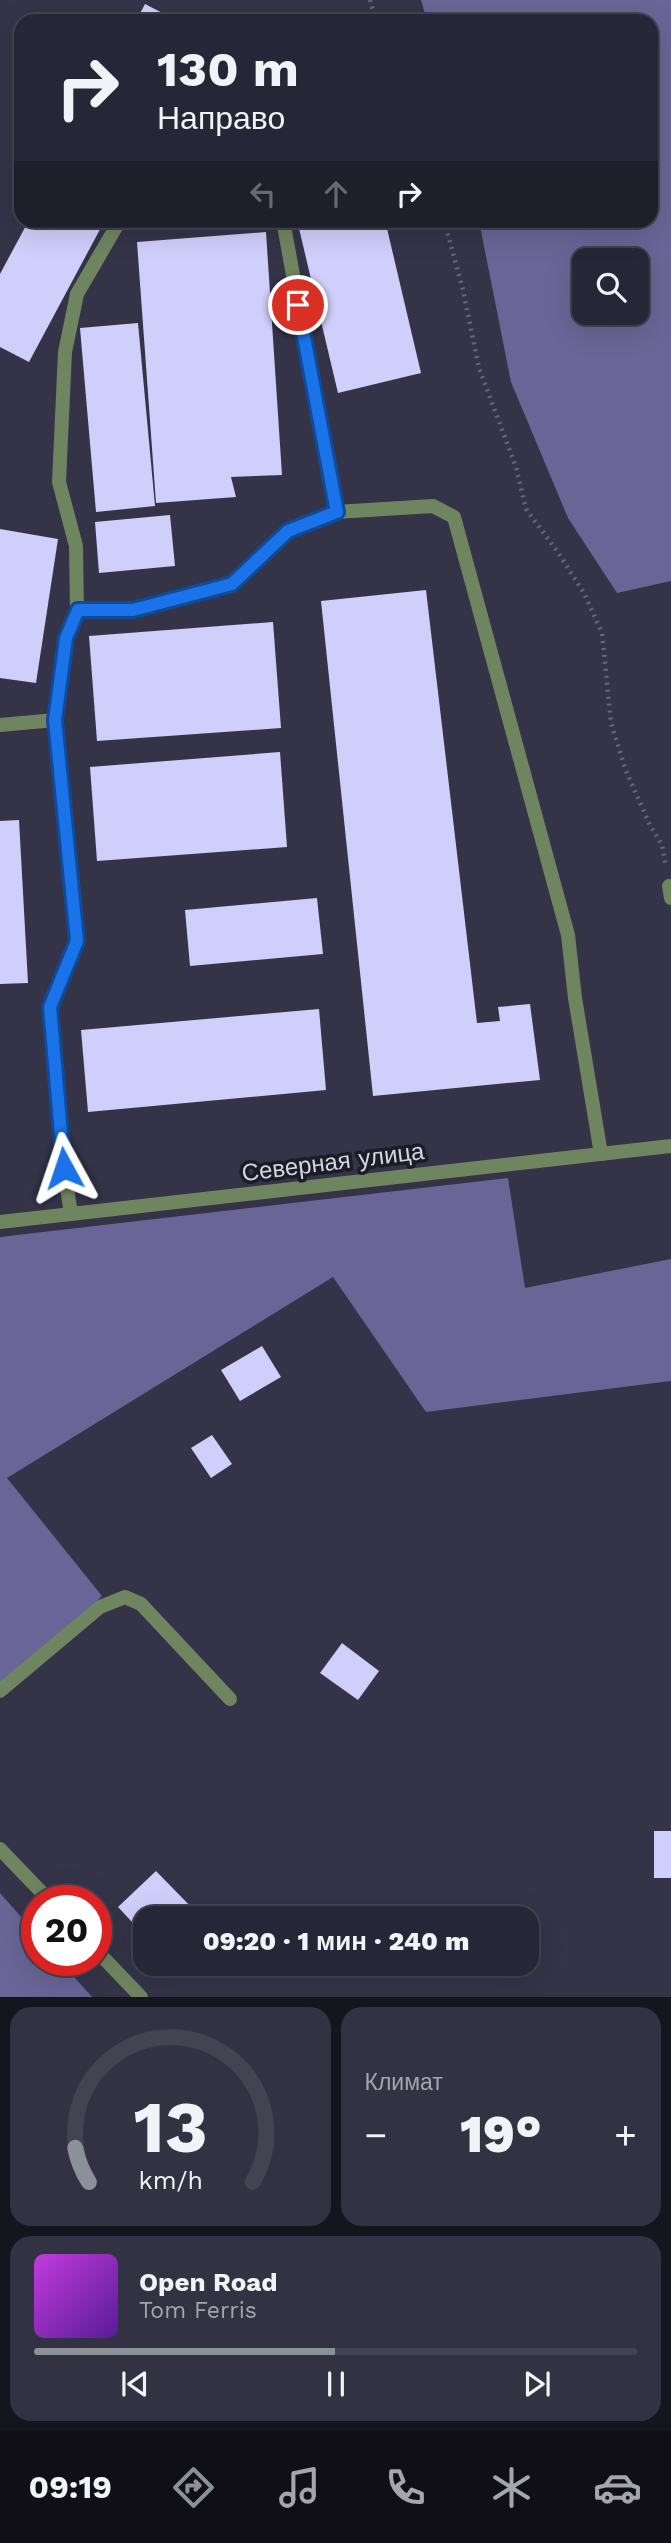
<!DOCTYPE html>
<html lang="ru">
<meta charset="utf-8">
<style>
:root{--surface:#272636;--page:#333242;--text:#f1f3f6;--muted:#a4a5ad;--line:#434351;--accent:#8c9099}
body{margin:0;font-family:"Work Sans",sans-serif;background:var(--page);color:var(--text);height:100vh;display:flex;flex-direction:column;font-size:26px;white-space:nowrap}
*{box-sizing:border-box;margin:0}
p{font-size:23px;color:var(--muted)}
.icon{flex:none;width:38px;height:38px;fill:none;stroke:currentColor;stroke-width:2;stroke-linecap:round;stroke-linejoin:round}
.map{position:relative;height:1997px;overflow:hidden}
.details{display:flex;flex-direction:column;gap:10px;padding:10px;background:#15151e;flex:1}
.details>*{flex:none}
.top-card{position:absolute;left:14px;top:14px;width:644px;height:214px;border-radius:21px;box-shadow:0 7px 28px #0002,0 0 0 2px var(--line);background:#272636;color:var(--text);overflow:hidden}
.controls{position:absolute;left:572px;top:248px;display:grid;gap:14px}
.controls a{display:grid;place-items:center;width:77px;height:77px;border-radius:14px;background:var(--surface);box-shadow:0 7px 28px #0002,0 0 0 2px var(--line);font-size:35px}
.speed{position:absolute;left:21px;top:1885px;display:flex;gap:14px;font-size:35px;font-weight:700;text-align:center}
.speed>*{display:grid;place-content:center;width:91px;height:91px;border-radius:50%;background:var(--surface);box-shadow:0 7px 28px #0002,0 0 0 2px var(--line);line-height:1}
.speed .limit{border:10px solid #d22;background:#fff;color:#111}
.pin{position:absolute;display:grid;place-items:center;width:60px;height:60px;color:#fff;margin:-30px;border:4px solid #fff;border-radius:50%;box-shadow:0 2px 7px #0007}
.me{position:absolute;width:77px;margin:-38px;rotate:355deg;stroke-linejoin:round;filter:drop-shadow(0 0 5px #0008)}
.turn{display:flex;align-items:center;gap:24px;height:147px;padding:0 28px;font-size:32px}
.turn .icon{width:91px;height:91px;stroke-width:2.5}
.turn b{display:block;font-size:49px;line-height:60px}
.lanes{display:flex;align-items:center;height:66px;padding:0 28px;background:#0003;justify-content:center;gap:35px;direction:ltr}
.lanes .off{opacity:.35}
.big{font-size:52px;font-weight:800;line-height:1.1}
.details .card{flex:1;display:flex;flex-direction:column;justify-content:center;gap:10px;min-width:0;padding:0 24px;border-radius:21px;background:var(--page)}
.details .dial{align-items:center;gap:0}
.dial svg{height:182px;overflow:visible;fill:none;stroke:var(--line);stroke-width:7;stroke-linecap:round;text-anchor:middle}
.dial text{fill:var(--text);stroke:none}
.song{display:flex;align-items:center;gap:21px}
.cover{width:84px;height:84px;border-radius:10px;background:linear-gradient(135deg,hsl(290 70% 55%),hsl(270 70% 35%))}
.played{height:7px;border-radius:4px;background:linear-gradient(90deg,var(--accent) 50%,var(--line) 50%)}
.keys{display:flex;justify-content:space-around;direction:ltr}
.heat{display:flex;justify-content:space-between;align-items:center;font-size:38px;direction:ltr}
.details .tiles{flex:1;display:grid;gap:10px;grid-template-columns:1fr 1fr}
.card:last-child{grid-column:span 2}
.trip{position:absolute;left:133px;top:1906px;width:406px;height:70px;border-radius:21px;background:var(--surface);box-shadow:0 7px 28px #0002,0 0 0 2px var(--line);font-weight:800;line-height:70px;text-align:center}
.tab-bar{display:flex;height:112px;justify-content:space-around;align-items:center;background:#100f16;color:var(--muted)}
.tab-bar .icon{width:49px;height:49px}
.tab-bar .selected{color:var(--accent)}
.tab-bar b{font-size:32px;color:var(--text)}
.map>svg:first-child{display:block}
.forest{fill:#696596;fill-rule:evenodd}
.building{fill:#d0cefa}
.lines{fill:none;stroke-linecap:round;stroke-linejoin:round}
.path{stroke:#686779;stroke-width:4.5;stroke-dasharray:2 5;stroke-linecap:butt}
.lane{stroke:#6f855f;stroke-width:14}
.street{stroke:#6f855f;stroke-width:14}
.route-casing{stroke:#114b97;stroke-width:18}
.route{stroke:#1a73e8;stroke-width:12}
.labels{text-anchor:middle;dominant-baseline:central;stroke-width:7;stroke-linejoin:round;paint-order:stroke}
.street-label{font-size:24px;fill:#d5d4e2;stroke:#1c1c26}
</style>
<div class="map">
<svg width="671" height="1997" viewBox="0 0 671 1997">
<rect width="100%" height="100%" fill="#343348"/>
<!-- forest -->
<g class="forest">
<path d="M421,0H671V581L617,593L568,518L511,382L479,221L651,220V21H427ZM584,261H637V313H584Z"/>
<path d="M508,1178L525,1288L671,1259V1381L426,1412L333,1277L7,1478L102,1596L0,1695V1237Z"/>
<path d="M0,1893L37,1935V1960H59L92,1997H0Z"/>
</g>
<!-- building -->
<g class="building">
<path d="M145,4L178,21H136Z"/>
<path d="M29,220H105L29,362L0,347V274Z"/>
<path d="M297,220H385L421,373L338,393Z"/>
<path d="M266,232L282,475L231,477L236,497L156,503L137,242Z"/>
<path d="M138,323L155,506L96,512L80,328Z"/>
<path d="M170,515L175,566L99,573L95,522Z"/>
<path d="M0,529L58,539L36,683L0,678Z"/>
<path d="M426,590L477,1023L500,1021L498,1007L530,1004L540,1080L373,1096L321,601Z"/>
<path d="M273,622L281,728L97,741L89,636Z"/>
<path d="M280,752L287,847L97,861L90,767Z"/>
<path d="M19,820L28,983L0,984V821Z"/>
<path d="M317,898L323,954L190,966L185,910Z"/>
<path d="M319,1009L326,1090L88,1112L81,1030Z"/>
<path d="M262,1346L281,1377L240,1401L221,1370Z"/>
<path d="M212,1435L232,1464L211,1478L191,1448Z"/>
<path d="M342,1643L379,1671L358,1700L320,1673Z"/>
<rect x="654" y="1831" width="17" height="47"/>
<path d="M156,1871L198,1914L194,1918H145V1936L118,1907Z"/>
</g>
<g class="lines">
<!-- path -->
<g class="path">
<path d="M370,0L376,21"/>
<path d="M444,220L463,290L479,368L516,467L526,509L557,551L584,593L602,633L611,723L626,771L650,825L662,845L666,867"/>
</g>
<!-- lane -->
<g class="lane">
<path d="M283,220L336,512"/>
<path d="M77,610L76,546L59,482L65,352L77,294L120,220"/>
<path d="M0,725L55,720"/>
<path d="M669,886L671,898"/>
<path d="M71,1214L64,1168L50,1007L77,941L55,720L66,638L77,610H133L232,584L287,531L336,512L433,506L454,517L568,935L575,998L601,1154"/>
<path d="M0,1691L100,1607L125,1597L141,1604L230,1699"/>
</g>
<!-- street -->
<g class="street">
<path d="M0,1222L671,1146"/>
<path d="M0,1849L49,1900"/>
<path d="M96,1950L141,1997"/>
</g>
</g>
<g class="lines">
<!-- route casing -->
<g class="route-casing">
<path id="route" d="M64,1168L50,1007L77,941L55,720L66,638L78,610H133L232,584L288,531L337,512L298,305"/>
</g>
<!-- route -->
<use href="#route" class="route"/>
</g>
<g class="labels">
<!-- street labels -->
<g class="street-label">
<text transform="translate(333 1162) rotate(-7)">Северная улица</text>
</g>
</g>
</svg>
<div class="controls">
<a><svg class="icon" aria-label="search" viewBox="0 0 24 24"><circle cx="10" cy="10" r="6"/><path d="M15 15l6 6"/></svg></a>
</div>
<div class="speed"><div class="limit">20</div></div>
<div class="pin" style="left:298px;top:305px;background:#d93025"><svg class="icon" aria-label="arrive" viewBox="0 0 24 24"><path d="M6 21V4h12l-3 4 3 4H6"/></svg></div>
<svg class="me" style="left:64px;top:1168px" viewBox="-20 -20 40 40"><path d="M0-17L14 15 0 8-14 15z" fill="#1a73e8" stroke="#fff" stroke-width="4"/></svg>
<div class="trip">09:20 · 1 мин · 240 m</div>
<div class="top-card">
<div class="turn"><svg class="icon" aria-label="right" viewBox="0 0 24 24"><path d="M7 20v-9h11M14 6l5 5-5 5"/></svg><div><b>130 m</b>Направо</div></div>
<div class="lanes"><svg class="icon off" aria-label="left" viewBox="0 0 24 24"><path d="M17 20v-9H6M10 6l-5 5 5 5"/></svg><svg class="icon off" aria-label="ahead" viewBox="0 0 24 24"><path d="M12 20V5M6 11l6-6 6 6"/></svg><svg class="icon" aria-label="right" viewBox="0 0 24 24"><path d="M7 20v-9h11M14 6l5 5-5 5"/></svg></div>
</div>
</div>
<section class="details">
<div class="tiles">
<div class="card dial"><svg viewBox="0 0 100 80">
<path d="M14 69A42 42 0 1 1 86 69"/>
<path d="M14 69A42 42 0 0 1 8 54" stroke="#8c9099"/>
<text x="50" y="56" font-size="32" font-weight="700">13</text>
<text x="50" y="72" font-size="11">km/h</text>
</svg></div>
<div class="card"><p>Климат</p>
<div class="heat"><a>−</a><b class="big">19°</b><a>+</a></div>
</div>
<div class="card">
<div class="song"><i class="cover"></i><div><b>Open Road</b><p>Tom Ferris</p></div></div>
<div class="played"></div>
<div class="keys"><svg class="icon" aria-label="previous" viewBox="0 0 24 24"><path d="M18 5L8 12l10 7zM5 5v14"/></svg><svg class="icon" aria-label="pause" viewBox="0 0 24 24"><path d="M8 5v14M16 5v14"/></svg><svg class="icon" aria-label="next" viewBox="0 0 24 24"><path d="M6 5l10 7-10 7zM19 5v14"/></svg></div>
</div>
</div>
</section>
<nav class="tab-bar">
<b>09:19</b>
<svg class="icon selected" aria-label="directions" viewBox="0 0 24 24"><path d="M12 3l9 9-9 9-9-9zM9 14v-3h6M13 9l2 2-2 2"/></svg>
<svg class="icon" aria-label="music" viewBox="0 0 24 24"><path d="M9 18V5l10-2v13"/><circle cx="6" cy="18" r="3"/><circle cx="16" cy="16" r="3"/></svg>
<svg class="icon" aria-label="phone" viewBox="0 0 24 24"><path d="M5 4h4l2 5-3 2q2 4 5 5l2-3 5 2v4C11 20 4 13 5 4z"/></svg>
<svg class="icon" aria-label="climate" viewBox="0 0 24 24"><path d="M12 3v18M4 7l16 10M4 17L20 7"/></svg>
<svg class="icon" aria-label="car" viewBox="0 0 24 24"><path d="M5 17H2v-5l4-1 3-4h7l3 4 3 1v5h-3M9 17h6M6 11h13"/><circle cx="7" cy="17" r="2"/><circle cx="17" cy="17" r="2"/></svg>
</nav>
